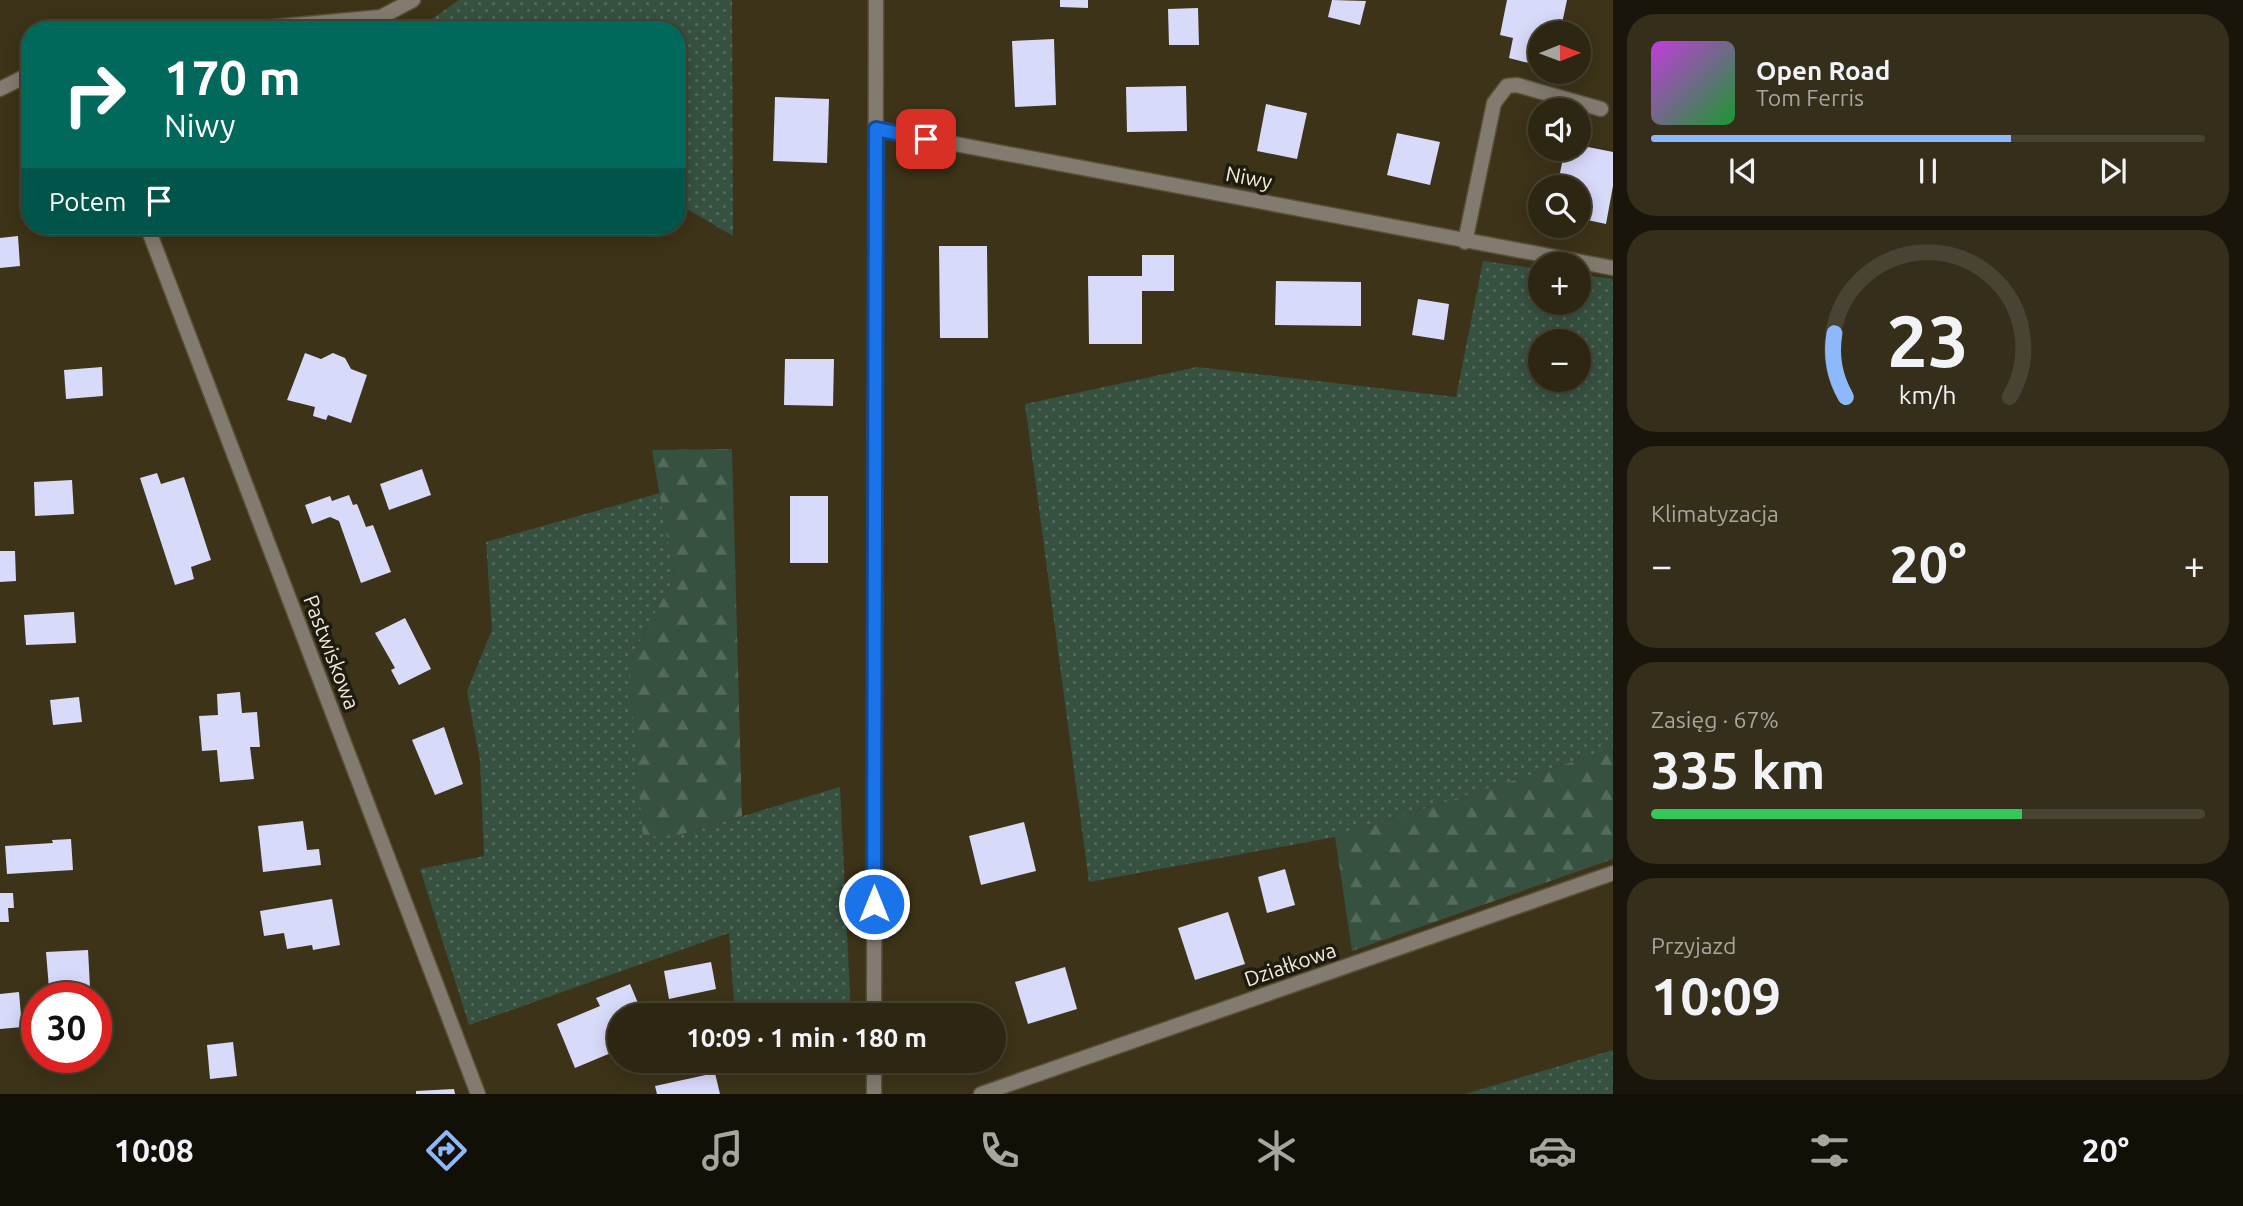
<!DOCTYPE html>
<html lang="pl">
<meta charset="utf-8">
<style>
:root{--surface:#2d2612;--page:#352e1b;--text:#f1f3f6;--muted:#a7a59f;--line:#484332;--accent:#8db9fc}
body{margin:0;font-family:Ubuntu,sans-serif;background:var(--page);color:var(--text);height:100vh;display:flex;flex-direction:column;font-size:26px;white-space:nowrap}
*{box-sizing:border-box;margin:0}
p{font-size:23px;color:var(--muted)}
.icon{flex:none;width:38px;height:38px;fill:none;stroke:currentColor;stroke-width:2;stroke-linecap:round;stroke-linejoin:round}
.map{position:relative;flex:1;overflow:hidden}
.drawer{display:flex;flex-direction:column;gap:14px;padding:14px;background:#19150a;width:630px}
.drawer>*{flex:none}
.top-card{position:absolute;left:21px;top:21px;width:665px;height:214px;border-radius:28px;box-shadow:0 4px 18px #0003,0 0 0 2px var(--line);background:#00695c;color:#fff;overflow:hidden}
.needle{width:46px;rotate:89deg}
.controls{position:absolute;left:1528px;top:21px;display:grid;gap:14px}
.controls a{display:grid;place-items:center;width:63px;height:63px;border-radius:50%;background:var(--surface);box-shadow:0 4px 18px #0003,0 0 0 2px var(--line);font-size:35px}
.speed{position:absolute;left:21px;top:982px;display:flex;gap:14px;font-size:35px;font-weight:700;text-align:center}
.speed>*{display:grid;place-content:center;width:91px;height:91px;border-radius:50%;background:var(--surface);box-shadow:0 4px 18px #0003,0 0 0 2px var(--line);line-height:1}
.speed .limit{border:10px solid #d22;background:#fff;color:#111}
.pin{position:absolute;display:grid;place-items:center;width:60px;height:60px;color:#fff;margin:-30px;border-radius:14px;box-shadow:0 4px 10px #0006}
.me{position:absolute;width:77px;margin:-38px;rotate:0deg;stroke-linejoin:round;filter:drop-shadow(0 0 5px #0008)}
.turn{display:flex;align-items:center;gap:24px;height:147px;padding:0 28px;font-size:32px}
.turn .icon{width:91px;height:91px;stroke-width:2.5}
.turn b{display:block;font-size:49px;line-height:60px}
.then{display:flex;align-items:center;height:66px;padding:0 28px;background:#0003;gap:14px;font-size:26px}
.big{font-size:52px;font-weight:700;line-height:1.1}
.drawer .widget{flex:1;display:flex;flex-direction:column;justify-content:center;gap:10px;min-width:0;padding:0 24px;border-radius:28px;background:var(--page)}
.drawer .dial{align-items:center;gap:0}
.dial svg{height:182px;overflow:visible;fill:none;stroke:var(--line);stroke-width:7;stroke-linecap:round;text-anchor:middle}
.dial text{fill:var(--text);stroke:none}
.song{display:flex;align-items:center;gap:21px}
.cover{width:84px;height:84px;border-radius:10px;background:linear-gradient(135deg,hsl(290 70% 55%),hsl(130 70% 35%))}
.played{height:7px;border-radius:4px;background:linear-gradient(90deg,var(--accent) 65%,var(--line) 65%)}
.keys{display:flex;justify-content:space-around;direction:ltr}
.heat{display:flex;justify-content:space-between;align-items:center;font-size:38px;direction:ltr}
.charge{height:10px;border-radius:5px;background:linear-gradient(90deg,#34c759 67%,var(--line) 0)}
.trip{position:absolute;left:607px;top:1003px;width:399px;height:70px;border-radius:35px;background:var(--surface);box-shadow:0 4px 18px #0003,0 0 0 2px var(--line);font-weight:700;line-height:70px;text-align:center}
.menu{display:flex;height:112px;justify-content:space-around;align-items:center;background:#120f07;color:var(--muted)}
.menu .icon{width:49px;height:49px}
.menu .active{color:var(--accent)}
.menu b{font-size:32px;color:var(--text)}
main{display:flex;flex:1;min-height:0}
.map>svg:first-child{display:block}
.grass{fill:url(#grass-dots);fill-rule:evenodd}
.forest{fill:url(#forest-firs)}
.building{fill:#d8dafa}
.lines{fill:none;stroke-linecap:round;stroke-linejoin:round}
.service-casing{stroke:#595137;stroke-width:17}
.minor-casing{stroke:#595137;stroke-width:17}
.service{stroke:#837b6f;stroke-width:14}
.minor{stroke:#837b6f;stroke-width:14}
.route-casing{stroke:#114b97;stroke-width:18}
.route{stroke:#1a73e8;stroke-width:12}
.labels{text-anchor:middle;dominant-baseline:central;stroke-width:7;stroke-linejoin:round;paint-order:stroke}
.street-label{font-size:21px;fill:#f2ecdc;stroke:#1f1b0f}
</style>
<main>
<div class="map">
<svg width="1613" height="1094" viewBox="0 0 1613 1094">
<defs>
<pattern id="grass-dots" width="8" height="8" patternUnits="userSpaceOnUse" patternTransform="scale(1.75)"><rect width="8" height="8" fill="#375141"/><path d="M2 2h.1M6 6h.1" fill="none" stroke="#546a5c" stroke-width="1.8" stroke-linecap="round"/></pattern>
<pattern id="forest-firs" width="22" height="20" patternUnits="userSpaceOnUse" patternTransform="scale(1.75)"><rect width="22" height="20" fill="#375141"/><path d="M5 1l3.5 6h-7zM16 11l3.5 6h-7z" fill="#546a5c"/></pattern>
</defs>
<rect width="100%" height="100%" fill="#3c3318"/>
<!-- grass -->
<g class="grass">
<path d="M459,0H732L733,236L677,203V30H416Z"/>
<path d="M1483,261L1540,269V303H1578L1579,275L1613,279V749L1335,837L1089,882L1025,404L1197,367L1456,397ZM1540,341H1578V380H1540Z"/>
<path d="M660,493L674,578L628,663L679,835L840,787L851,1015H735L729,933L469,1025L420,869L484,856L480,761L467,691L492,630L486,542Z"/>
<path d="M1613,1050V1094H1465Z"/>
</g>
<!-- forest -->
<g class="forest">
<path d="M732,449L742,816L679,835L643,837L628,663L674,578L652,450Z"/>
<path d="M1613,749V859L1352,951L1335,837Z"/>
</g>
<!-- building -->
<g class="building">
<path d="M1060,0H1088V8L1060,7Z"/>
<path d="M1332,0L1366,1L1360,25L1328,17Z"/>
<path d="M1507,0H1567L1560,33H1540V66L1509,58L1513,38L1500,35Z"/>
<path d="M1198,8L1199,45H1169L1168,9Z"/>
<path d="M1054,39L1056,105L1015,107L1012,41Z"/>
<path d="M1186,86L1187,131L1127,132L1126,87Z"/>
<path d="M775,97L829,99L827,163L773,161Z"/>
<path d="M1266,104L1307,113L1297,159L1257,151Z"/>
<path d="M1397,133L1440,142L1430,185L1387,175Z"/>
<path d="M1578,145L1613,152V186L1606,224L1578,218V187H1557L1565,149H1578Z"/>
<path d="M18,236L20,266L0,268V238Z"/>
<path d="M939,246H987L988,338H940Z"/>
<path d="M1142,255H1174V291H1142V344H1089L1088,276H1142Z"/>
<path d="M1276,281L1361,282V326L1275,325Z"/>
<path d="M1418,299L1449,304L1444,340L1412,335Z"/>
<path d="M305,353L321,359L333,353L345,358L351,369L367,375L351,423L328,415L326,420L313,416L315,407L287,400Z"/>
<path d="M785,359H834L833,406L784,405Z"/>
<path d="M102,367L103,396L66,399L64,370Z"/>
<path d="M422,469L431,495L389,510L380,484Z"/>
<path d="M157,473L161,484L184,477L211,560L191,567L194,579L175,585L140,478Z"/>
<path d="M72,480L74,514L35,516L34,482Z"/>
<path d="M349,495L353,505L357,504L366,527L373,525L391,572L361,583L339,521L330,517L312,524L305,505L330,496L332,501Z"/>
<rect x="790" y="496" width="38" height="67"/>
<path d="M0,551H15L16,581L0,582Z"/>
<path d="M74,612L76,643L26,645L24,615Z"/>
<path d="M405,618L431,669L399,685L391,670L395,668L375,633Z"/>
<path d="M240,692L242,713L257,712L260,747H250L254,779L220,782L217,750L202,751L199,716L218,715L217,694Z"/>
<path d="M79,697L82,722L53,725L50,700Z"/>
<path d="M444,727L463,784L435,795L412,740Z"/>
<path d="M303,821L307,850L319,849L321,865L263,872L258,826Z"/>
<path d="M1024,822L1036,871L981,885L969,836Z"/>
<path d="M71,839L73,870L7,874L5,846L53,843L52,840Z"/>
<path d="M1285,869L1295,905L1267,913L1258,877Z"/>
<path d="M0,893H13L14,908H8L9,922H0Z"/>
<path d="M332,899L340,945L313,950L312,945L287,949L284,933L264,936L260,911Z"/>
<path d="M1228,912L1245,964L1195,980L1178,928Z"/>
<path d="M88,950L90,987L49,989L46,952Z"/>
<path d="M711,962L716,989L669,999L664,971Z"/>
<path d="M1065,967L1077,1009L1028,1024L1015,982Z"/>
<path d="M630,984L643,1015H620V1042L615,1043L618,1050L575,1068L557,1024L600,1006L596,998Z"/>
<path d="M19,992L22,1027L0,1029V994Z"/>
<path d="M233,1042L237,1076L210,1079L207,1045Z"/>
<path d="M715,1073L720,1094H657L655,1086Z"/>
<path d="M454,1089L455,1094H416V1091Z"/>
</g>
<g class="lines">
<!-- service casing -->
<g class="service-casing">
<g id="service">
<path d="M876,129L1613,268"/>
<path d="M1465,242L1494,103L1507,86L1517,85L1601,109"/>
</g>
</g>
<!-- minor casing -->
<g class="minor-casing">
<g id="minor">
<path d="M241,30L381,17L413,0"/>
<path d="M0,89L30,74"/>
<path d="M147,226L478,1094"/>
<path d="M874,1015L876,0"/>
<path d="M874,1094V1060"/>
<path d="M981,1094L1613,873"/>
</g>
</g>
<!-- service -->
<use href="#service" class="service"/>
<!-- minor -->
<use href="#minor" class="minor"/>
</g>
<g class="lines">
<!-- route casing -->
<g class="route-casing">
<path id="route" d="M874,904L876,129L926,139"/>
</g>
<!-- route -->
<use href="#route" class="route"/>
</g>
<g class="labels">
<!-- street labels -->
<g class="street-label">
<text transform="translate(1249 177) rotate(11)">Niwy</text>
<text transform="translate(332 652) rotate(69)">Pastwiskowa</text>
<text transform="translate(1290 964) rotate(-19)">Działkowa</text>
</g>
</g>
</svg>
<div class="controls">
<a><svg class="needle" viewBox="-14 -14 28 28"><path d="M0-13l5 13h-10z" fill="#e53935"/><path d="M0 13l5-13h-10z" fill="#a7a59f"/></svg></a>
<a><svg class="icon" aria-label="sound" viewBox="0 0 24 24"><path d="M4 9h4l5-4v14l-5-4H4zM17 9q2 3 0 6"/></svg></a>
<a><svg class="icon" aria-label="search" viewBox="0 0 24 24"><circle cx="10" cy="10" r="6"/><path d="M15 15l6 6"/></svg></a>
<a>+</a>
<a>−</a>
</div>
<div class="speed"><div class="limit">30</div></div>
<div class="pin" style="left:926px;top:139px;background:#d93025"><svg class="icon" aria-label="arrive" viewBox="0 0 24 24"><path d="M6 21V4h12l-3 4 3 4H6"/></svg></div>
<svg class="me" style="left:874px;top:904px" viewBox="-20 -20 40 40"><circle r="17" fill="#1a73e8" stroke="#fff" stroke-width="3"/><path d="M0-11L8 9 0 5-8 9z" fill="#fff"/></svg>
<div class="trip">10:09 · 1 min · 180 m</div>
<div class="top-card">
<div class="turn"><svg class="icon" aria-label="right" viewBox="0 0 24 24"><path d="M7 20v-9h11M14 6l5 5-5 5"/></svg><div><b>170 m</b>Niwy</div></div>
<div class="then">Potem<svg class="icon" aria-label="arrive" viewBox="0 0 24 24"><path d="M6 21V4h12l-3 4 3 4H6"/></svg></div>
</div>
</div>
<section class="drawer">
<div class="widget">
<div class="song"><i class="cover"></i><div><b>Open Road</b><p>Tom Ferris</p></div></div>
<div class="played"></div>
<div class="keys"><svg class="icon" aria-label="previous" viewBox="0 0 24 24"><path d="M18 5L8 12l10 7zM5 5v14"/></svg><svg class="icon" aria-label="pause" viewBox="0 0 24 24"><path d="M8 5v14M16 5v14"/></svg><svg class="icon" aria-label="next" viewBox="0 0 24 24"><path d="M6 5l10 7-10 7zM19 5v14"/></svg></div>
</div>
<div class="widget dial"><svg viewBox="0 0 100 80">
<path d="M14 69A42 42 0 1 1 86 69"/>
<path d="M14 69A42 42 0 0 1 9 41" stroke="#8db9fc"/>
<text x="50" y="56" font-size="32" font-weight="700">23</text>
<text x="50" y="72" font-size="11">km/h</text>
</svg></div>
<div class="widget"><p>Klimatyzacja</p>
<div class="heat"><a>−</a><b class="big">20°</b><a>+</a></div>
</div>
<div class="widget"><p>Zasięg · 67%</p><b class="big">335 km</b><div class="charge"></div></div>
<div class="widget"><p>Przyjazd</p><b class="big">10:09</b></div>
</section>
</main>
<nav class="menu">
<b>10:08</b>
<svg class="icon active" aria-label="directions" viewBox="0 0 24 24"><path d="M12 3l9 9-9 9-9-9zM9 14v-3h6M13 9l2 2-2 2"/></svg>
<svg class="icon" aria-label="music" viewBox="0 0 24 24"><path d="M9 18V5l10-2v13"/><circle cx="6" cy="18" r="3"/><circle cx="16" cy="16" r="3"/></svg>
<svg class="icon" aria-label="phone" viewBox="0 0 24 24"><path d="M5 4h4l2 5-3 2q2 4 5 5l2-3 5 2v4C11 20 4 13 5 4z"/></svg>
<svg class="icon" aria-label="climate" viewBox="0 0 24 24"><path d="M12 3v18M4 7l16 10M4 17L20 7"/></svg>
<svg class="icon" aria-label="car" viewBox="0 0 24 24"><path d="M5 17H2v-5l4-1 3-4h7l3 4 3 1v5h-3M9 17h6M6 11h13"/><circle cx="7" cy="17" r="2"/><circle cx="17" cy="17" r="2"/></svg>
<svg class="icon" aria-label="filters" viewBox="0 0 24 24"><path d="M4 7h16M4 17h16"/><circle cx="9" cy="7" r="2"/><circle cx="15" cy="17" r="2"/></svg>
<b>20°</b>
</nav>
